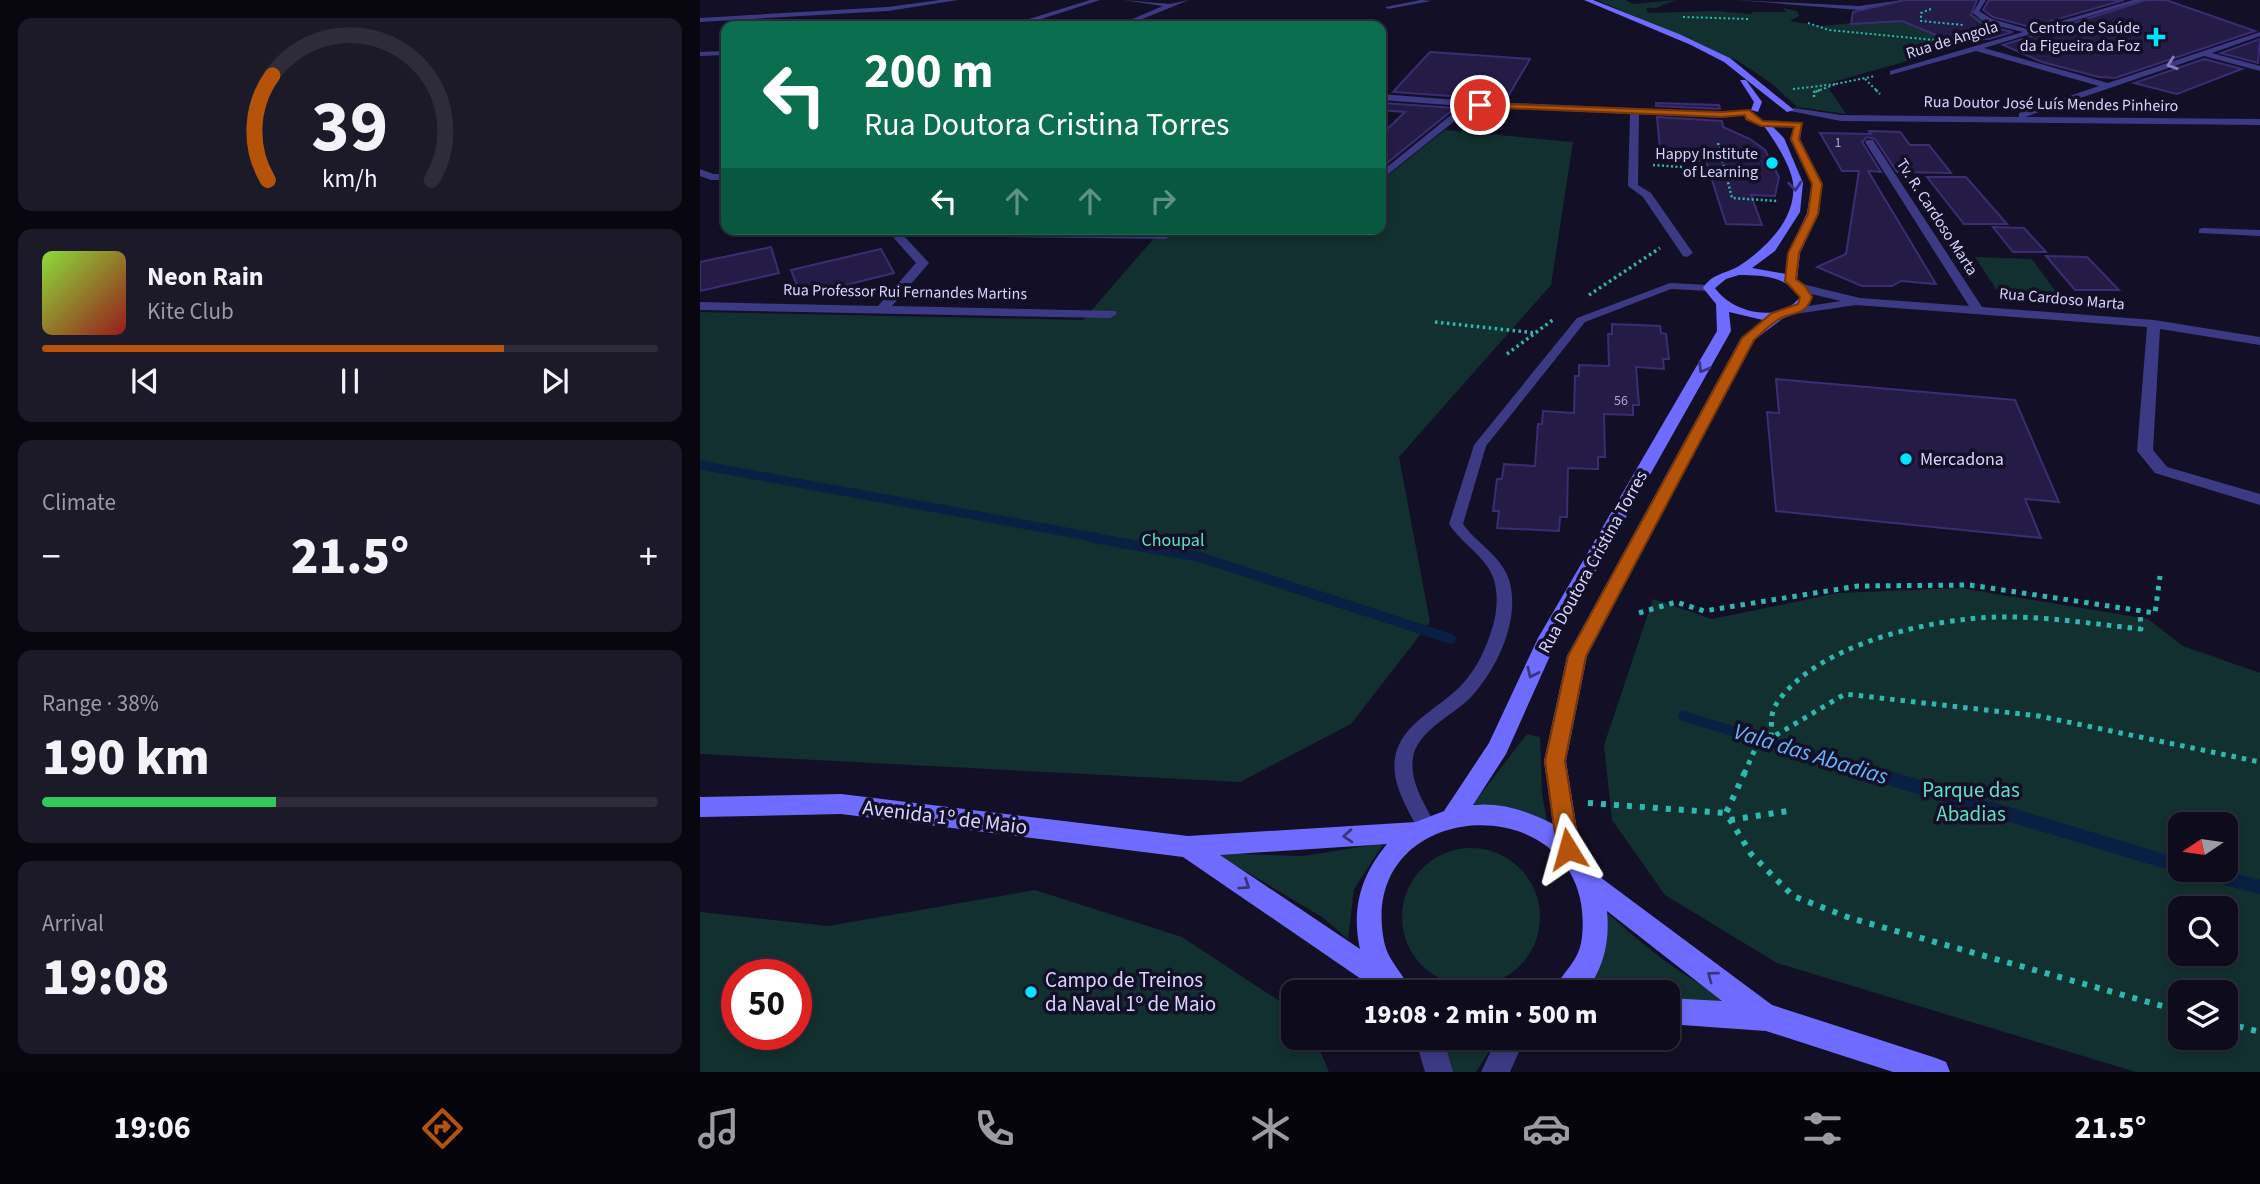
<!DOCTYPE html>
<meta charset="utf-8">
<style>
:root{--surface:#0e0b1c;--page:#1c1929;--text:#f1f3f6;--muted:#9b9ba3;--line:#2e2b3b;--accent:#b45309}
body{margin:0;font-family:"Source Sans 3",sans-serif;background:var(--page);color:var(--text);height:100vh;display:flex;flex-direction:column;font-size:26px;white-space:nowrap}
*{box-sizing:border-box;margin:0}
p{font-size:23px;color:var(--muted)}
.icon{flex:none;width:38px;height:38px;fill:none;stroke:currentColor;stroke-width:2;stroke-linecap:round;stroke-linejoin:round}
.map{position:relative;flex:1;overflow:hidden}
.sheet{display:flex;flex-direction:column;gap:18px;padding:18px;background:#08060f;width:700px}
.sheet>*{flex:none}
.banner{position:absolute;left:21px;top:21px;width:665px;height:214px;border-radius:14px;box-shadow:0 4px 10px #0003,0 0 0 2px var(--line);background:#0b6e4f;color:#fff;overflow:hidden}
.needle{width:46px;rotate:257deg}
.controls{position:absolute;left:1468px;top:812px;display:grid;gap:14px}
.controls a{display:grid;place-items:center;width:70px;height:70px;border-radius:14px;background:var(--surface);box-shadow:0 4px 10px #0003,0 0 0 2px var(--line);font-size:35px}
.speed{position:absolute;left:21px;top:959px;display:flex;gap:14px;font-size:35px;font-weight:700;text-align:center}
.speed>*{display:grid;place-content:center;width:91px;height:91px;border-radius:50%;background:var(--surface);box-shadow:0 4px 10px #0003,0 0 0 2px var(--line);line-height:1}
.speed .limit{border:10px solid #d22;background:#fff;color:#111}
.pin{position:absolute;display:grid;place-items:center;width:60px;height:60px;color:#fff;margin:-30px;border:4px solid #fff;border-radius:50%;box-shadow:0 2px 7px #0007}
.me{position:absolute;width:77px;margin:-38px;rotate:352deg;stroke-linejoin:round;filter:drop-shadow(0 0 5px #0008)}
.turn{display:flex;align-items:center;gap:24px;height:147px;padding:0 28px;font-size:32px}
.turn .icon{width:91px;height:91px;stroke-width:2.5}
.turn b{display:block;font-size:49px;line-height:60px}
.lanes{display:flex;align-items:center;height:66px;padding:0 28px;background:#0003;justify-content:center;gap:35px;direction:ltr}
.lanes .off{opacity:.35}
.big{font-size:52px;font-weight:800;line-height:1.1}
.sheet .widget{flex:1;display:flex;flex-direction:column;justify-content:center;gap:10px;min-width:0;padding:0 24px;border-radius:14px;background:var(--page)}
.sheet .dial{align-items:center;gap:0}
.dial svg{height:182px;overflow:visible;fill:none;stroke:var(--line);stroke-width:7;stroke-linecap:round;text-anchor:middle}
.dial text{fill:var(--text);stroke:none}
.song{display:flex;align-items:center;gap:21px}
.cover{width:84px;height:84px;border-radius:10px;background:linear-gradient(135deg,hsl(90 70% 55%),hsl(0 70% 35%))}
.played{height:7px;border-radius:4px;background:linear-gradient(90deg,var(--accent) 75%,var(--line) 75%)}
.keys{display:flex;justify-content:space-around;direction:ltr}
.heat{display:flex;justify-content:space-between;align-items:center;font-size:38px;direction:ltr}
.charge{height:10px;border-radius:5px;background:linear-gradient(90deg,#34c759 38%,var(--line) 0)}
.trip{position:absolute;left:581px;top:980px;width:399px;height:70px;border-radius:14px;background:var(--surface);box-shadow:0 4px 10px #0003,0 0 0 2px var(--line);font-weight:800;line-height:70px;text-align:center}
.tabs{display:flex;height:112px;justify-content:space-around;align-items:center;background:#06040b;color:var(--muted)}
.tabs .icon{width:49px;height:49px}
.tabs .current{color:var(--accent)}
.tabs b{font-size:32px;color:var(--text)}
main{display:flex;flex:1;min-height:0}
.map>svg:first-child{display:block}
.green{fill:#12302f;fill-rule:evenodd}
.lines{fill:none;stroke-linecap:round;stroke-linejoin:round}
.stream-far2{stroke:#0a1f44;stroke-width:9}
.stream-far1{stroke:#0a1f44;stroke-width:10}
.stream{stroke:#0a1f44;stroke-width:14}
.building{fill:#241b47;stroke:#3b2d73;stroke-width:2}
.path-far4{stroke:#2fb8b0;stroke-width:2;stroke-dasharray:2 2.5;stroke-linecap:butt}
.path-far3{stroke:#2fb8b0;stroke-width:2.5;stroke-dasharray:2 2.5;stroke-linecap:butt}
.path-far2{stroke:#2fb8b0;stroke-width:3.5;stroke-dasharray:2.5 3.5;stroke-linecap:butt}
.path-far1{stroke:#2fb8b0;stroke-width:5;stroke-dasharray:4.5 6;stroke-linecap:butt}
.path{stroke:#2fb8b0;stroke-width:6;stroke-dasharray:5 8;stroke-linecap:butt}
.lane{fill:#3d3a85;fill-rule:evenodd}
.street{fill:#3d3a85;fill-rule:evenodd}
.secondary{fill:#6f6bff;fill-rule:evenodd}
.oneway{stroke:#837fbc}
.oneway2{stroke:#38347d}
.route{fill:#b45309;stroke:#753606;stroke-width:2}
.poi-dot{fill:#00e5ff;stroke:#130f26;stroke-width:2.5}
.labels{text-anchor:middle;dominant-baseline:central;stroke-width:7;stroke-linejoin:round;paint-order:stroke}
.number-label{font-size:14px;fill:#aca6d1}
.far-poi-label{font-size:16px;fill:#d9d4ff;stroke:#130f26;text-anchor:end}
.far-street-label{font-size:16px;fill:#d9d4ff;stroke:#130f26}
.poi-label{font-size:18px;fill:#d9d4ff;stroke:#130f26;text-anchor:start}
.park-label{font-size:18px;fill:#5fe0c0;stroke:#130f26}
.street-label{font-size:18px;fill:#d9d4ff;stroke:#130f26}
.near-park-label{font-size:21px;fill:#5fe0c0;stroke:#130f26}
.near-street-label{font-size:21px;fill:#d9d4ff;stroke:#130f26}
.near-poi-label{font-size:21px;fill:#d9d4ff;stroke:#130f26;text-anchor:start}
.near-water-label{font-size:23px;font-style:italic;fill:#62b6ff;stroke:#130f26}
</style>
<main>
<section class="sheet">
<div class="widget dial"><svg viewBox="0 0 100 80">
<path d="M14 69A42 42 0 1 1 86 69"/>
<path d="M14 69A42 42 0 0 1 16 23" stroke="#b45309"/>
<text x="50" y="56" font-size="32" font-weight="700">39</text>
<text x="50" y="72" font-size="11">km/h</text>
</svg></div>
<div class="widget">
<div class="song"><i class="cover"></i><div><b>Neon Rain</b><p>Kite Club</p></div></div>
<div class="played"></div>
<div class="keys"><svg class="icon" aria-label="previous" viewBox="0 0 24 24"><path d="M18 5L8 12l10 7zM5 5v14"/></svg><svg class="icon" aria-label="pause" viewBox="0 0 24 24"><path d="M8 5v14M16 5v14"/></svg><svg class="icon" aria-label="next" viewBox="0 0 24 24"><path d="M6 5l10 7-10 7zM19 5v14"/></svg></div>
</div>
<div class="widget"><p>Climate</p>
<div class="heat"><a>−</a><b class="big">21.5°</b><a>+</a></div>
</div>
<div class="widget"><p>Range · 38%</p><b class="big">190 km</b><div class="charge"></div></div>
<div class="widget"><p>Arrival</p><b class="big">19:08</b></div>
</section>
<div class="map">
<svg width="1560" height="1072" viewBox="0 0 1560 1072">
<rect width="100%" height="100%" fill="#130f26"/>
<!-- green -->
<g class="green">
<path d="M897,0H926L933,4L976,0L956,8H946L948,13L1016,11L1052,14L1051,12H1086L1083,8L1097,11L1099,16L1090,21L1121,26L1267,12L1309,32L1126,84L1146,114L1097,107L1071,83L1038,61Z"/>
<path d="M745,130L873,142L851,285L699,457L730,622L651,724L540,782L0,754V312L383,320L462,229H681V181Z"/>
<path d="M1275,257L1332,259L1356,292L1296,289Z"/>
<path d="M1260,588L1448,619L1483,646L1560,673V1072H1436L1077,963L965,895L912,820L904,745L953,599L1012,619L1138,593ZM1480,824H1526V870H1480ZM1480,908H1526V954H1480ZM1480,992H1526V1038H1480Z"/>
<path d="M827,734L840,737L842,793L847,822L798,806L773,804Z"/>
<path d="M684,843L654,889L648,939L622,917L515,853L603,856Z"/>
<circle cx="771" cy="917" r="69"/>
<path d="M335,890L482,937L593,1010V1038H615L629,1072H0V912L128,926ZM37,975H96V1034H37Z"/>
<path d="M900,906C939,942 977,974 1026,998V1009L968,997V992L884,989Z"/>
<path d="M736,1038L794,1043L776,1072H753Z"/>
</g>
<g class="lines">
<!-- stream-far2 -->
<path class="stream-far2" d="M0,465L399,538"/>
<!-- stream-far1 -->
<g class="stream-far1">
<path d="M389,537L500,557L751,639"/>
<path d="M983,716L1175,774"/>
</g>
<!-- stream -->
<g class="stream">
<path d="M1169,772L1480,866"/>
<path d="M1493,870L1560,887"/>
</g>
</g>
<!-- building -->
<g class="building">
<path d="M1205,0H1277L1271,15L1285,26L1313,32L1289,39L1248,40L1202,21L1151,24L1153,12Z"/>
<path d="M1289,0H1424L1330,27L1293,17L1283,10Z"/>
<path d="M1446,0H1466L1555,31L1415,78L1399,77L1342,62L1303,45Z"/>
<path d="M1560,39L1558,63L1521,53Z"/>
<path d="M730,52L789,56L830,59L806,100L693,92Z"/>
<path d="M1504,59L1542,69L1477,94L1434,83Z"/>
<path d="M684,103L755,108L681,168V135L705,112L681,110Z"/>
<path d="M956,103L1019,105L1020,109L956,106Z"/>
<path d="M957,117L1022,121L1023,127L1050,139L1065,150L1079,177L1075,196L1051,195L1062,225L1026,224L1006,161L961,160Z"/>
<path d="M1169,131L1200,132L1210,145H1229L1251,173L1197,172L1175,139L1167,137L1162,142L1181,172L1168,171L1236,284L1201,281L1192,286H1162L1117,267L1146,254L1159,171H1142L1120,133L1171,134Z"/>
<path d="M1227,177H1266L1307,224H1264Z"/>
<path d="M1293,227L1324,228L1346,252H1313Z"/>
<path d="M71,247L79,273L0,291V262Z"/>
<path d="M181,249L194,273L101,296L91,270Z"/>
<path d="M1346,256L1387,257L1419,290H1375Z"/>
<path d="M912,324L960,326L961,333L966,334L969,359H963L964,369L936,367L939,405H933V415L904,414L905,457H898V469L868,468L867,517H860L859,531L797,528L799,511H793L797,479H802L804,464L835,466L838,424H842L843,411L874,413L875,376H879V365L909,366L908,334H912Z"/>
<path d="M1076,379L1315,400L1359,502L1325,499L1341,538L1076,511L1067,412L1079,413Z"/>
</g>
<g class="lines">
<!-- path-far4 -->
<g class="path-far4">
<path d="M1231,9L1221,13V21L1263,25"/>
<path d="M983,17L1048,19"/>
<path d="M1108,23L1129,30L1234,40"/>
<path d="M1165,79L1178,92"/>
<path d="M1136,84L1175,76"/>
<path d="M1093,89L1136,84L1115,92"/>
</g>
<!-- path-far3 -->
<g class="path-far3">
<path d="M1176,90L1180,94"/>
<path d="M1114,97V92L1120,90"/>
<path d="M1018,143L1032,198L1077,201"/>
<path d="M953,165L1025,170"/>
</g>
<!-- path-far2 -->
<g class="path-far2">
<path d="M889,295L960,248"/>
<path d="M735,322L836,333"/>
<path d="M807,354L854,319"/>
</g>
<!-- path-far1 -->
<g class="path-far1">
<path d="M939,613L976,602L1004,611L1158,586L1270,585L1455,613L1460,576"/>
<path d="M1071,737C1072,727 1070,714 1075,706C1114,644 1230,619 1297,617C1345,616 1393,624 1441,629L1440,611"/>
<path d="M1044,774L1056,747L1145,694L1339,716L1560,762"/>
</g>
<!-- path -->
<g class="path">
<path d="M1045,772L1026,813L1051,854L1093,896L1150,918L1480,1011"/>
<path d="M888,803L1026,813"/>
<path d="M1030,820L1088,811"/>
<path d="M1526,1023L1560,1032"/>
</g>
<!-- lane -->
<path class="lane" d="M970,283L1009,285L1014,288L1009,291L971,289L885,322L786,446L763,524C776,543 799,554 808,577C823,617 796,672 768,700C751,716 718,731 713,757C709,783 726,805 736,827L734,833L727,835L720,833C709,811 691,785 695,758C701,721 744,707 765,681C778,666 786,648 792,629C797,613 799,594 793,577C785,556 761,543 749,524L774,445L877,318Z"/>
<!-- street -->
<g class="street">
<path d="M240,0H258L188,11L0,22V18L188,7Z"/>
<path d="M390,0H400L323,25L316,23Z"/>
<path d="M423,0L470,4L489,0L425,26H416L463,6Z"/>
<path d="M721,0L731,1L688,9L685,7Z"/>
<path d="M1036,0L1159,6L1203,0L1159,10Z"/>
<path d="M1280,0H1286L1279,11L1292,19L1330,30L1433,0H1443L1284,48L1408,83L1560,32V36L1512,53L1560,66V71L1504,56L1325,117L1560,119V125L1141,121L1090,111L1094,108L1141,115L1319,117V113L1399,86L1276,51L1190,75V71L1323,32L1286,23L1273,13Z"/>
<path d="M488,24L492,26H483L484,24Z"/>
<path d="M26,51V55L0,56V52Z"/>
<path d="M681,94L770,101L1022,112L1049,110L1054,113L1022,118L939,114L938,185L951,193L993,253L987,257L983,256L943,197L928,186L930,114L772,107L681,180V172L762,106L681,100Z"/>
<path d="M1167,140H1173L1282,307L1454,320L1560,337V345L1460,329L1453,450L1467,467L1560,494V505L1455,473L1437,451L1447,327L1156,305L1088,315V309L1141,301L1098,291L1096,288L1102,284L1160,298L1269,306L1165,142Z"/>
<path d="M0,169L13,174H26V180H11L0,176Z"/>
<path d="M1503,228L1560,230V236L1499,233V229Z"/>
<path d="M31,229L465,233L471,236L465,239L204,236L229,263L192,306L415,311L417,314L410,318L0,310V302L178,306L216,263L192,236L35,234L31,233Z"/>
<path d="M715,1038H743L753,1072H725Z"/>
<path d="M797,1038H825L810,1072H781Z"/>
</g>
<!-- secondary -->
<g class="secondary">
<path d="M884,0H893L979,34L1030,58L1094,110L1087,112L1024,62L991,45Z"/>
<path d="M1040,80H1046L1062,102L1058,112L1051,110L1054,102Z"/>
<path d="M1068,122L1084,138L1103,183L1100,212L1075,251L1052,268L1086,274L1088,253L1107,213L1112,184L1090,139L1096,123H1102L1100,139L1122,184L1119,213L1100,253L1097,280L1112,297L1103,310L1082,319L1054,340L887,656L866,761L880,849L896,874L1072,1005L1236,1058L1246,1062L1250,1072H1193L1066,1031L968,1024V998L1022,1001L907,911C910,941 904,969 885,992H854C862,970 879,964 882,937C898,784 655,791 684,941C688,962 704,973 711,992H680L483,857L141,814L0,817V797L141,794L488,836L716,822L744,811L789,743L838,638L1017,331L1016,304L1003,288C1013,273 1025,274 1039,266C1065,249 1097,219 1093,183C1091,166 1074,139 1063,125ZM1039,275C1062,275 1086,276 1100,297C1080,324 1032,313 1015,288L1026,279ZM1029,312L1063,320L1041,338L867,656L844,761L853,824C828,811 801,802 773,805L806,754L858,638L1031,331ZM687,844C661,875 651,909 660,949L520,855Z"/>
</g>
</g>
<!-- one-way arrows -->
<defs><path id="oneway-chevron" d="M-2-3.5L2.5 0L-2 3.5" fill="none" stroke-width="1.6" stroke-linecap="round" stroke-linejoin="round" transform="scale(1.75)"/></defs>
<use class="oneway" href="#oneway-chevron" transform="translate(1472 64) rotate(161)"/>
<g class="oneway2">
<use href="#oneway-chevron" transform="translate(1095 186) rotate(86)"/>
<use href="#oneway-chevron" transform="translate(1003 368) rotate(120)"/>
<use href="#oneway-chevron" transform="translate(832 673) rotate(115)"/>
<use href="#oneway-chevron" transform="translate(648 836) rotate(176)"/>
<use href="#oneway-chevron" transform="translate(545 885) rotate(34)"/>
<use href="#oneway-chevron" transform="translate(1012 976) rotate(-143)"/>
</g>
<!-- route -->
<path class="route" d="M777,103L1022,112L1049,110L1063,121L1102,123L1099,139L1122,184L1118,214L1099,253L1096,279L1105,286L1112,297C1106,315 1095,312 1081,318C1071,323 1062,333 1054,340L886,656L865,761L879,849L876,855L868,858L860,855L857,849L845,761L868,656L1042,338L1072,313L1098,304L1100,297L1085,281L1088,253L1108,214L1112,184L1091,139L1094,127L1061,126L1046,119L1045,115L1022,117L780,107Z"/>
<!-- markers -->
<g class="poi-dot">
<path d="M1452.5 26.5h7v7h7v7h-7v7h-7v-7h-7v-7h7z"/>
<circle cx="1072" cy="163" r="7"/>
<circle cx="1206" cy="459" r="7"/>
<circle cx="331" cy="992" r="7"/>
</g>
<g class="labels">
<!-- number labels -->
<g class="number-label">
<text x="1138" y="143">1</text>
<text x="921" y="401">56</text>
</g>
<!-- far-poi labels -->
<g class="far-poi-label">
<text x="1440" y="28">Centro de Saúde<tspan x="1440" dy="18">da Figueira da Foz</tspan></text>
<text x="1058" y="154">Happy Institute<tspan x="1058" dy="18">of Learning</tspan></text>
</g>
<!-- far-street labels -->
<g class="far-street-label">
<text transform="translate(1252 40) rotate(-17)">Rua de Angola</text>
<text transform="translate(1351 104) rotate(1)">Rua Doutor José Luís Mendes Pinheiro</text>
<text transform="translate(1237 217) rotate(57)">Tv. R. Cardoso Marta</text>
<text transform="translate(205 292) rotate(1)">Rua Professor Rui Fernandes Martins</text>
<text transform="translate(1362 299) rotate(5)">Rua Cardoso Marta</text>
</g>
<!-- poi labels -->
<g class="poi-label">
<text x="1220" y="459">Mercadona</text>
</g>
<!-- park labels -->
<g class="park-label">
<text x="473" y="540">Choupal</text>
</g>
<!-- street labels -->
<g class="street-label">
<text transform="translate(893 562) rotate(-61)">Rua Doutora Cristina Torres</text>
</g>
<!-- near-park labels -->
<g class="near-park-label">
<text x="1271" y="790">Parque das<tspan x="1271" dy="24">Abadias</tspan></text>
</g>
<!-- near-street labels -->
<g class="near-street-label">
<text transform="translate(245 817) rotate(7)">Avenida 1º de Maio</text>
</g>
<!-- near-poi labels -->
<g class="near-poi-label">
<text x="345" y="980">Campo de Treinos<tspan x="345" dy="24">da Naval 1º de Maio</tspan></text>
</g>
<!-- near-water labels -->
<g class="near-water-label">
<text transform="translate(1111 754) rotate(17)">Vala das Abadias</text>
</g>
</g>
</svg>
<div class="controls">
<a><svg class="needle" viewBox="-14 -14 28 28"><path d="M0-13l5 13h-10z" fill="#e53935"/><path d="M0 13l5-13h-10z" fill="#9b9ba3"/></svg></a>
<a><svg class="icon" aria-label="search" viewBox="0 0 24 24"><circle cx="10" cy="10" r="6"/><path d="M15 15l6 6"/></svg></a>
<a><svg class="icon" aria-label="layers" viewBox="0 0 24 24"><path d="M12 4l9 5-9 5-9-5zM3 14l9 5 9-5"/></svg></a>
</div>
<div class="speed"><div class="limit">50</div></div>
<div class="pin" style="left:780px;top:105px;background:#d93025"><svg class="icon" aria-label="arrive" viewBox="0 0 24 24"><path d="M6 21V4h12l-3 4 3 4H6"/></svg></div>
<svg class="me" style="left:868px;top:849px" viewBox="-20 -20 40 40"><path d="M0-17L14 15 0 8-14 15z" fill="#b45309" stroke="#fff" stroke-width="4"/></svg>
<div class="trip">19:08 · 2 min · 500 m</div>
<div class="banner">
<div class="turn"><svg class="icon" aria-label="left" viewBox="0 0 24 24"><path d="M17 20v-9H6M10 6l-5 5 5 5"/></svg><div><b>200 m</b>Rua Doutora Cristina Torres</div></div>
<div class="lanes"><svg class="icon" aria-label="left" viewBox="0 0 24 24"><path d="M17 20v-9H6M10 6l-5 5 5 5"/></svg><svg class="icon off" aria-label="ahead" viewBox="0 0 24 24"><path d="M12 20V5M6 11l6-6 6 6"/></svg><svg class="icon off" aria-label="ahead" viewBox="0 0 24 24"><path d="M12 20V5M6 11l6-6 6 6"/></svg><svg class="icon off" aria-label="right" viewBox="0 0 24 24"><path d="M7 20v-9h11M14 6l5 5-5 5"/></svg></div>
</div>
</div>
</main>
<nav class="tabs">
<b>19:06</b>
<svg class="icon current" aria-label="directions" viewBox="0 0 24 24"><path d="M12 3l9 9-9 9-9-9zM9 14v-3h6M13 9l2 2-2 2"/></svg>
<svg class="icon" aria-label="music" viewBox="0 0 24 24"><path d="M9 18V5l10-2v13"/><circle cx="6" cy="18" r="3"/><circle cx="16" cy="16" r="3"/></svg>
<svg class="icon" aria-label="phone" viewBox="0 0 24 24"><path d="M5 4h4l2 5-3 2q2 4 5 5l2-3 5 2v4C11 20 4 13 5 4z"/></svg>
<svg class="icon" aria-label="climate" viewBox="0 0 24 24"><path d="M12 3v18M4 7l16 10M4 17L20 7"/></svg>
<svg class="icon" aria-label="car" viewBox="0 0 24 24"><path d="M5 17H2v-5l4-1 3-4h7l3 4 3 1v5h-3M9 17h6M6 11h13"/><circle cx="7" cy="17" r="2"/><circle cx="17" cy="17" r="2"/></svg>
<svg class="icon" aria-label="filters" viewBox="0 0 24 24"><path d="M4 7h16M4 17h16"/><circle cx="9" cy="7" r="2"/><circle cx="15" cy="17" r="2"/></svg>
<b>21.5°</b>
</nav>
